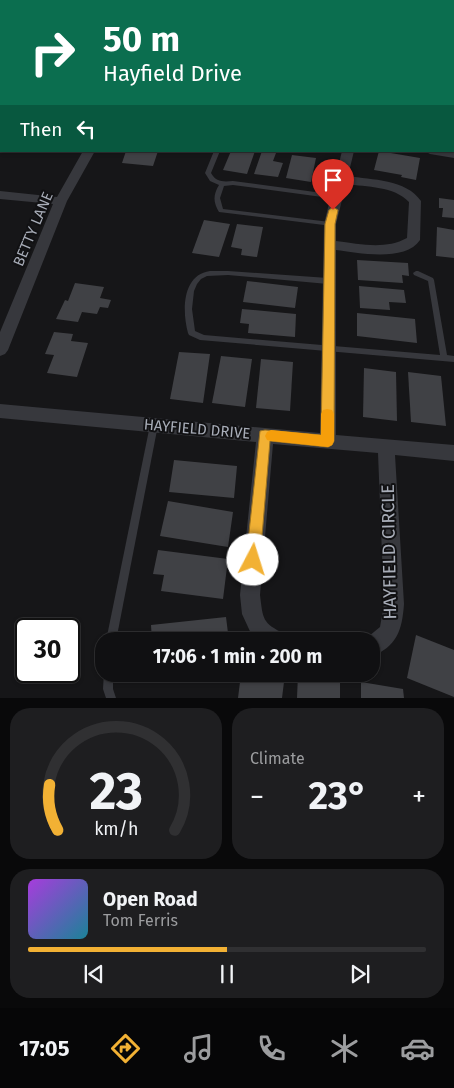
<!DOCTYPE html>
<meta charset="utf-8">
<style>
:root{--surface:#101012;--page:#1e1e20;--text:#f1f3f6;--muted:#9c9d9f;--line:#303032;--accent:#f2b134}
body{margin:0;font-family:"Fira Sans",sans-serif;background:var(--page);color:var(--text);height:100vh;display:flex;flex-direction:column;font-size:19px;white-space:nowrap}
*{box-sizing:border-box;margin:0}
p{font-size:16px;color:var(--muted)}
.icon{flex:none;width:28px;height:28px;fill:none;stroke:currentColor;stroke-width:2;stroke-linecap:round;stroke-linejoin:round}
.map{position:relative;height:698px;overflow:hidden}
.details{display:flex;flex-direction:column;gap:10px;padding:10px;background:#09090a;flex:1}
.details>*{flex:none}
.top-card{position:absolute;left:0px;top:0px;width:455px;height:152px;box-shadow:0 1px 4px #0004,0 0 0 1px var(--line);background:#0b6e4f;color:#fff;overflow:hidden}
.speed{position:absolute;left:15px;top:618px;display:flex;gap:10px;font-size:25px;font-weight:700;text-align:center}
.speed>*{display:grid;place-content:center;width:65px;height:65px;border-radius:50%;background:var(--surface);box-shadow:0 1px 4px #0004,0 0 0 1px var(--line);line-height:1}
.speed .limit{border:2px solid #111;border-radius:8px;background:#fff;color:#111}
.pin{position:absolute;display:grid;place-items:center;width:42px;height:42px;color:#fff;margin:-51px -21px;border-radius:50% 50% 50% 0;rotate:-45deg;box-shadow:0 0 5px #0007}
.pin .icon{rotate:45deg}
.me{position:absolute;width:55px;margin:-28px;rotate:5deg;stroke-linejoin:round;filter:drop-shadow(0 0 4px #0008)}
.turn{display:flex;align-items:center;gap:18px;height:105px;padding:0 20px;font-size:22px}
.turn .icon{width:65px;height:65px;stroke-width:2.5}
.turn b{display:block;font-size:35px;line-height:42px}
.then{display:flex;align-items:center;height:48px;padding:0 20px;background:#0003;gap:10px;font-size:19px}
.big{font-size:38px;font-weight:700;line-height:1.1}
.details .widget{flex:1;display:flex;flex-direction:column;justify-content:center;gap:8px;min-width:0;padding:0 18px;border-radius:20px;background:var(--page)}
.details .dial{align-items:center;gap:0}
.dial svg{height:130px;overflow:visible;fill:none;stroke:var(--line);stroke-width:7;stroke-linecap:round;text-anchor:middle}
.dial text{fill:var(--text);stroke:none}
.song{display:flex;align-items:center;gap:15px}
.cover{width:60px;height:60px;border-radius:8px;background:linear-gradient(135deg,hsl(280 70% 55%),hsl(190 70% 35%))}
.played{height:5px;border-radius:2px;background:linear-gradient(90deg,var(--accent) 50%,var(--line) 50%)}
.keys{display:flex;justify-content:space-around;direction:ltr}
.heat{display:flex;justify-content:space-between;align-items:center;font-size:28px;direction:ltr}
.details .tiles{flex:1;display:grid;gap:10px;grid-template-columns:1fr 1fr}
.widget:last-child{grid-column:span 2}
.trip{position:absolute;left:95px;top:632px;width:285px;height:50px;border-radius:20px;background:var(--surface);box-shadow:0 1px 4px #0004,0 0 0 1px var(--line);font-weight:700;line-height:50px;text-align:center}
.tab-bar{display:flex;height:80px;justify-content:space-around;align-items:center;background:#060607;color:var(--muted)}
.tab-bar .icon{width:35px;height:35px}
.tab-bar .on{color:var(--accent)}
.tab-bar b{font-size:22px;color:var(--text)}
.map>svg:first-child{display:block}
.building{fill:#404145}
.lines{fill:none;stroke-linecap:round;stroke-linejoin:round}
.lane{fill:#37383d;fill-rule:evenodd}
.street{fill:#37383d;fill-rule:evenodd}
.route{fill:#f2b134;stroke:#9d7322}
.slow{fill:#f59e0b}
.labels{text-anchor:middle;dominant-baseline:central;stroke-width:4;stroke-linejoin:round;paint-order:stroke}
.street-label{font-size:15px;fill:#a8adb8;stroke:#111113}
.near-street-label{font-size:18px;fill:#a8adb8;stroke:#111113}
</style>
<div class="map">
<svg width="454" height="698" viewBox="0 0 454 698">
<rect width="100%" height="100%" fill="#161618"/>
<!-- building -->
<g class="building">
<path d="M126,151H158L153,166L122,163Z"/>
<path d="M231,151H255L247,174L223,170Z"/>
<path d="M262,151L276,153L273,161L283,163L278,177L254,174Z"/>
<path d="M379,151L420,158L416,180L401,177L402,175L374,170Z"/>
<path d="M292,155L316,158L311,182L286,178Z"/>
<path d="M439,198L454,200V218L442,217L443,208H439Z"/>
<path d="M204,220L230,224L219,257L192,253Z"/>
<path d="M237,224L263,227L257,257L241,255L242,249L231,247Z"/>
<path d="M437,227L454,230V258L436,256Z"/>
<path d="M357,260L408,263L409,276L402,275L403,283L358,280Z"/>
<path d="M247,281L298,287L295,308L243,302Z"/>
<path d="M75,283L104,287L100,298L111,300L108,308L100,307L97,314L82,312L78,322L56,319L65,300L68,301Z"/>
<path d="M359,286L404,290L406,303L389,302L390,310L360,308Z"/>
<path d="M242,309L296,314L295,337L248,333L249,324L240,323Z"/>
<path d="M357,313L415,319L417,343L357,336Z"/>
<path d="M54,332L73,334L71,341L88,343L77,377L47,373L54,355L45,354Z"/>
<path d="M179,352L210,354L203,403L170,399Z"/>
<path d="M221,356L252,359L245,407L212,403Z"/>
<path d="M261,359L293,362L290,411L256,408Z"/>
<path d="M364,368L396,372L397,421L363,417Z"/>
<path d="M408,372L441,376L446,426L411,422Z"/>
<path d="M174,460L237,466L234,498L169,492Z"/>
<path d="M168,501L233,512L228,547L160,536Z"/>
<path d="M158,550L228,559L223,599L161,591L164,575L153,574Z"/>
<path d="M226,617L229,641H152L151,625Z"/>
<path d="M416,635L454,650V697L407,678Z"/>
<path d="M241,674H285L282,698H238Z"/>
<path d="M298,674L340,680V698H297Z"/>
<path d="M361,682L403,689L404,698H361Z"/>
</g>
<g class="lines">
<!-- lane -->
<g class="lane">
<path d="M214,151H220L211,173C216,182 223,182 233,181L337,195L340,197L337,199L233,185L224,186L220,198L223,209L330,222L333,224L332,226L219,212C213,202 213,195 219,185L210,181L205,173Z"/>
<path d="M210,271H228L328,278L331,281L328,284L228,275L207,276L201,279L197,284L194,291L192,309L195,331L204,335L440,355L428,281L414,275L413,273L416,271H418L433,278L434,280L447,355L454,356V362L200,340L189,335L188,333C182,311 182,275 210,271Z"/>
<path d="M154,421L157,422L158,425L116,641H106L150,425L151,422Z"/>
<path d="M104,672V674H113V689L116,698H106L103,689Z"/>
</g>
<!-- street -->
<g class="street">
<path d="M76,0H88V1H77Z"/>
<rect x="0" y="78" width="1" height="6"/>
<path d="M83,151H95L67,201L8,350L5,354L0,356V332L53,204L0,199V191L57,197Z"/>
<path d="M342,151H354L348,176C372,180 406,179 421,201L420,240C406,262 358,253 336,250V435L454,445V461L395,455L404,604C402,631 397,646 371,657V641H363L380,627L384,604L378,453L273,444L260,595C263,619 262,623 285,634L288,641H256L254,640L242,614L240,595L256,442L0,418V404L320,433L324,224ZM346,184C367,187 394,186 409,202L407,238C385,250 360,244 336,241V224Z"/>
<path d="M424,151L454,152V158L430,154Z"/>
</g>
</g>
<!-- route -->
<path class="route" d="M333,207L338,210L335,224L334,441L332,445L328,447L270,441L260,560L258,565L253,567L248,565L246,560L260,431L265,430L321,435L325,224L329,210Z"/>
<!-- slow -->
<path class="slow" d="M327,409L332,410L334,414V441L332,445L328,447L271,441L267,440L265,436L267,432L271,430L321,435V414L323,410Z"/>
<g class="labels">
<!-- street labels -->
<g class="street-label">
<text transform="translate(33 229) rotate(-67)">BETTY LANE</text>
<text transform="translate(197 429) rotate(5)">HAYFIELD DRIVE</text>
</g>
<!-- near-street labels -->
<g class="near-street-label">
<text transform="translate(389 552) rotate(-91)">HAYFIELD CIRCLE</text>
</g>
</g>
</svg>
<div class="speed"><div class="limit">30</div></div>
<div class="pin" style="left:333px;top:210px;background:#d93025"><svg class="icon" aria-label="arrive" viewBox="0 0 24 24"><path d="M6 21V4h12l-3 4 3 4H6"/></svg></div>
<svg class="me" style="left:253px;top:560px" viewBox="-20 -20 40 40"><circle r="19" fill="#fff"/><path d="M0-13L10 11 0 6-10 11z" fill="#f2b134"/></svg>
<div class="trip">17:06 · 1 min · 200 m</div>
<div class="top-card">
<div class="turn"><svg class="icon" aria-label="right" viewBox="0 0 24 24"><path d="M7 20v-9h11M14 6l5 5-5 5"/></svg><div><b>50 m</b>Hayfield Drive</div></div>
<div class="then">Then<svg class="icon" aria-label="left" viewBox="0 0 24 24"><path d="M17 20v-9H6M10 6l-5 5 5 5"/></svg></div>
</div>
</div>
<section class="details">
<div class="tiles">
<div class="widget dial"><svg viewBox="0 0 100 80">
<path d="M14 69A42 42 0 1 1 86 69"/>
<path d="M14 69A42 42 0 0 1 9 41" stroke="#f2b134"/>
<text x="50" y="56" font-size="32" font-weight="700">23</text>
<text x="50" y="72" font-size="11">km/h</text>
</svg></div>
<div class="widget"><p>Climate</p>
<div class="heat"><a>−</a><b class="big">23°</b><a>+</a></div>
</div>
<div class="widget">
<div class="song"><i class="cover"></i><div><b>Open Road</b><p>Tom Ferris</p></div></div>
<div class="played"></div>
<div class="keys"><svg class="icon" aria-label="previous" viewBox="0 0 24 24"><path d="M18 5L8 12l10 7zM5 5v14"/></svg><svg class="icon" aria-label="pause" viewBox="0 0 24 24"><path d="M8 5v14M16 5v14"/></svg><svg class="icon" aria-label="next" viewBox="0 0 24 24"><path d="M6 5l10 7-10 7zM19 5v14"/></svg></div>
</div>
</div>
</section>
<nav class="tab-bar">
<b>17:05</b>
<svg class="icon on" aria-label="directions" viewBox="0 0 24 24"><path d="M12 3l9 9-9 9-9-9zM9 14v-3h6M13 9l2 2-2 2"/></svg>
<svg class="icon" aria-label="music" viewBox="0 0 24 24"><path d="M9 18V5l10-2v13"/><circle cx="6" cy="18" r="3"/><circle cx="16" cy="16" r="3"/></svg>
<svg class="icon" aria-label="phone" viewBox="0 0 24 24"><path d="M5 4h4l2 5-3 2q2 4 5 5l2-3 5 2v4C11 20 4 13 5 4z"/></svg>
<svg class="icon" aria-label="climate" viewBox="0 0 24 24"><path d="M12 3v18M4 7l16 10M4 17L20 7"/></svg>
<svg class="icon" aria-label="car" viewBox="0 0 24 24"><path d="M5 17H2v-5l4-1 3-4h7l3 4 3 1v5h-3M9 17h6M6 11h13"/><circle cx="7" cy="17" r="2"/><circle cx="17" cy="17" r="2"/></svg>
</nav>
